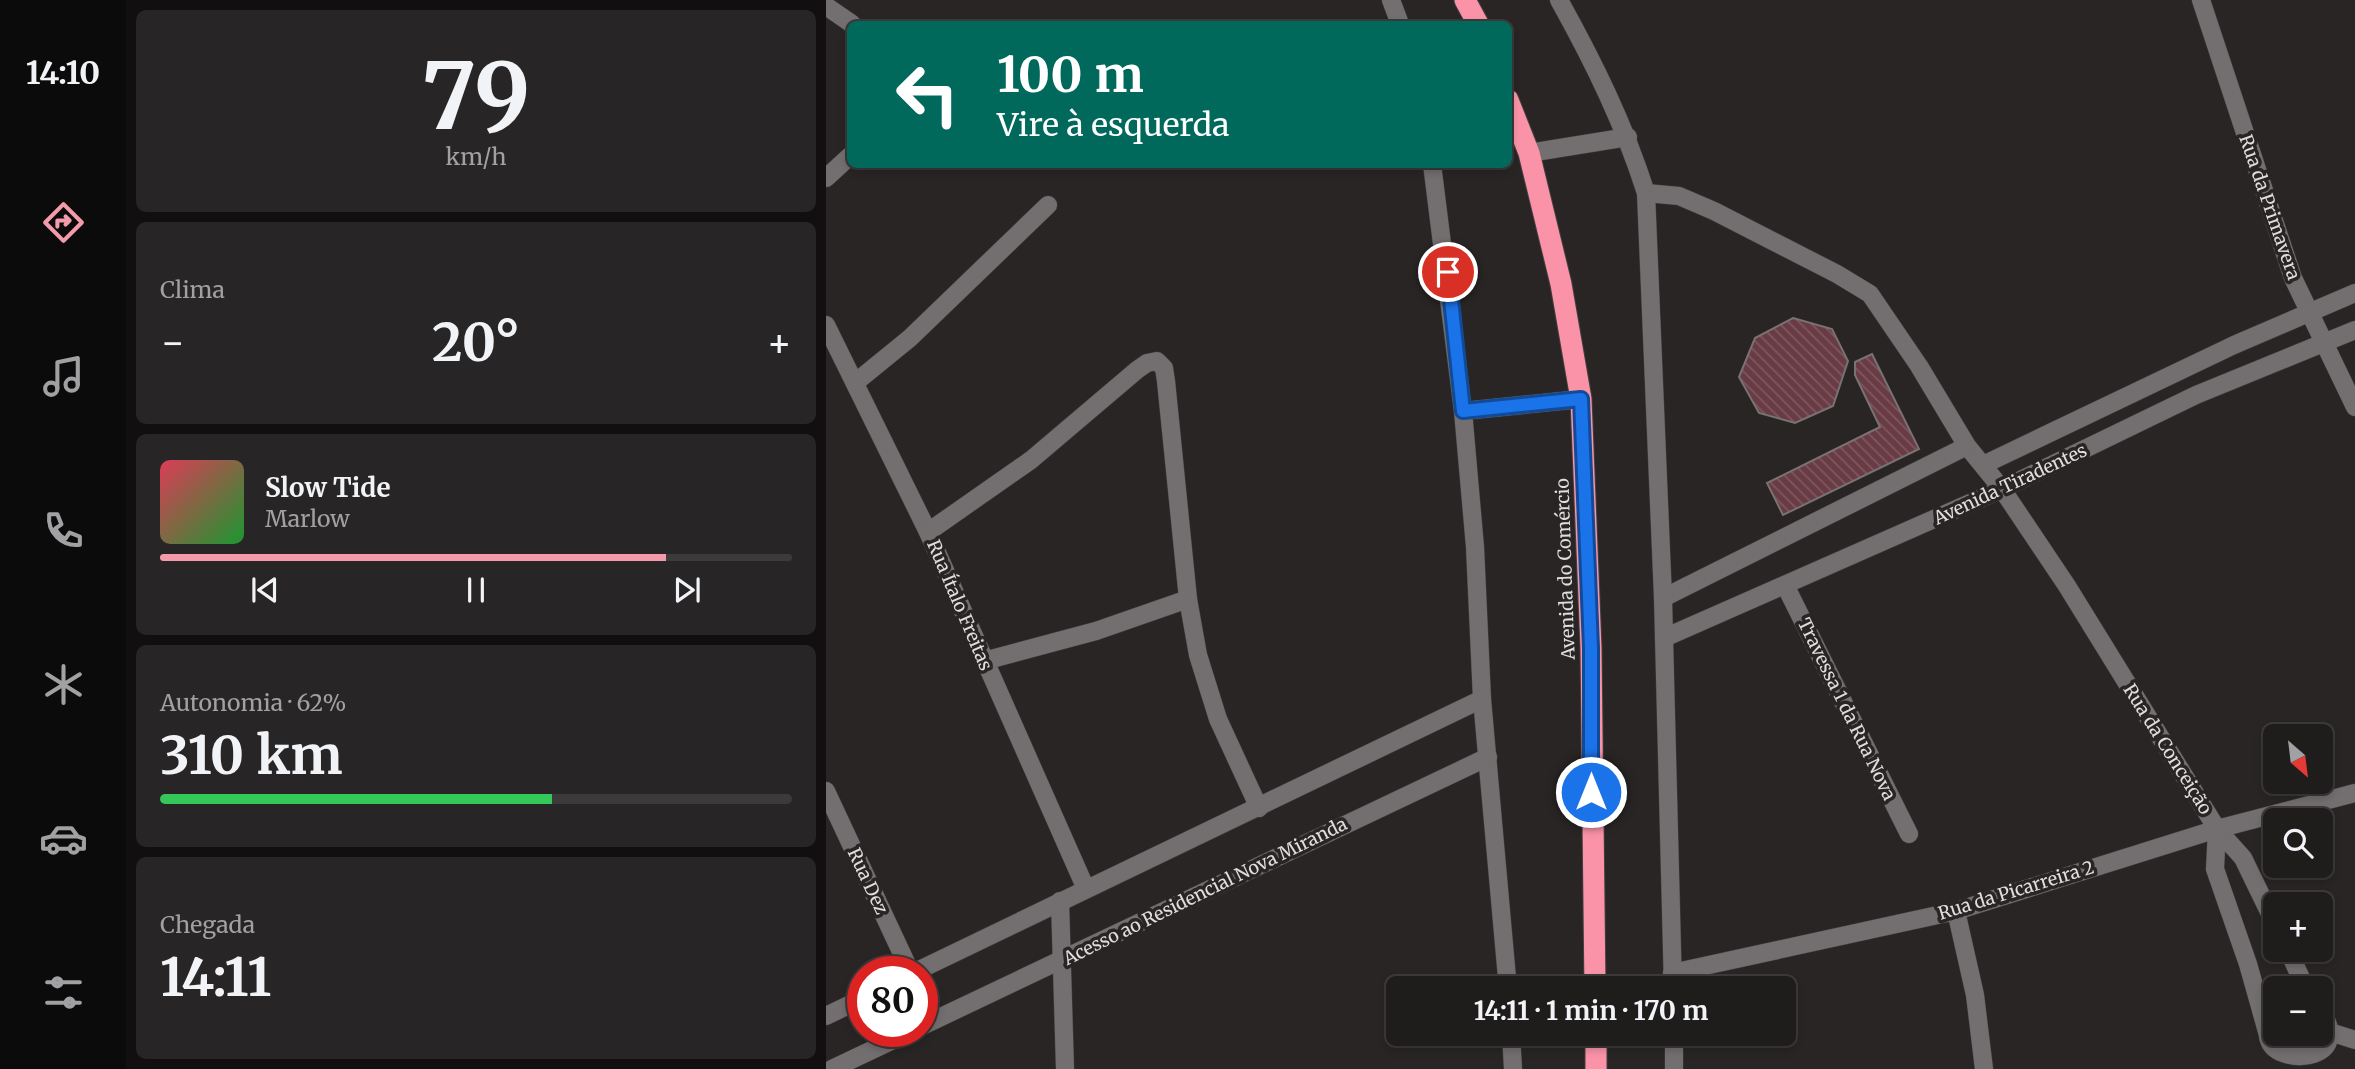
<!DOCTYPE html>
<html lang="pt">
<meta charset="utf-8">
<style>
:root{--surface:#1f1c1c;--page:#272525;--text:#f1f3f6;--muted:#a1a1a3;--line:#3c3a3b;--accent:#f39aab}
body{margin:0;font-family:Merriweather,serif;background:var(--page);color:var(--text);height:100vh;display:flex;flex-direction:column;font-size:26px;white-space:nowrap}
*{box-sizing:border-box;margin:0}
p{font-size:23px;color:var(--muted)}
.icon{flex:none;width:38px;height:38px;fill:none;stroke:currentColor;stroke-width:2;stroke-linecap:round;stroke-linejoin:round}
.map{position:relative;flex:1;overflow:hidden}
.drawer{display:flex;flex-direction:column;gap:10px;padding:10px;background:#110f0f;width:700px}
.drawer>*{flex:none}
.top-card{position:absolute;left:21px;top:21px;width:665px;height:147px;border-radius:10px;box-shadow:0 4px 10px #0003,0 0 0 2px var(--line);background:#00695c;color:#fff;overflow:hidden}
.needle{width:46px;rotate:152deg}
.fabs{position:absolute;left:1437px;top:724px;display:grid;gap:14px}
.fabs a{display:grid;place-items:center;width:70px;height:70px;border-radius:10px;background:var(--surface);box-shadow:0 4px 10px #0003,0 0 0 2px var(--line);font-size:35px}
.speed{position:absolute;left:21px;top:956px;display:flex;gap:14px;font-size:35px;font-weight:700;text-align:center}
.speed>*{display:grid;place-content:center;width:91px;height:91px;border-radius:50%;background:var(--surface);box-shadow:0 4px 10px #0003,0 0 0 2px var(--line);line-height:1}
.speed .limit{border:10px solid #d22;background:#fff;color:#111}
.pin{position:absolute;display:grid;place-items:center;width:60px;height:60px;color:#fff;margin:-30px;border:4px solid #fff;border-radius:50%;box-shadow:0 2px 7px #0007}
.me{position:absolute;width:77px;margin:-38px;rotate:0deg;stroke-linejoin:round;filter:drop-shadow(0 0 5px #0008)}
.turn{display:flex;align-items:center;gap:24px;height:147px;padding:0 35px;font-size:32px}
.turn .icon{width:91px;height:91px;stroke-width:2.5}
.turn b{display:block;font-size:49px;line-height:60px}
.big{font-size:52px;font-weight:700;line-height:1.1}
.drawer .card{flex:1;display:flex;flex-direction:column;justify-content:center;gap:10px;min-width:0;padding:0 24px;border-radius:10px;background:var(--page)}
.drawer .dial{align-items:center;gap:0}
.dial b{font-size:91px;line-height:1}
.song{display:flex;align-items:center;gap:21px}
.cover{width:84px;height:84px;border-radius:10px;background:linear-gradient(135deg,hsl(350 70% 55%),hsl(130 70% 35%))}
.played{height:7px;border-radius:4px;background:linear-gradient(90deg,var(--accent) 80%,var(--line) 80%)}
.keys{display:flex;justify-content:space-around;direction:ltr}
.heat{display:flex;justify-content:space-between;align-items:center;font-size:38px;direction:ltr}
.charge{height:10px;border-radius:5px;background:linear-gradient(90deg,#34c759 62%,var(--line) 0)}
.trip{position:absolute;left:560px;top:976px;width:410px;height:70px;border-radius:10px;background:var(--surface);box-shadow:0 4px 10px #0003,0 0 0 2px var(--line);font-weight:700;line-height:70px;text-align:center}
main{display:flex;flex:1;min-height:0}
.dock{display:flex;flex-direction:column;width:126px;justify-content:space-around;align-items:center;background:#0c0b0b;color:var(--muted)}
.dock .icon{width:49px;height:49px}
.dock .current{color:var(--accent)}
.dock b{font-size:32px;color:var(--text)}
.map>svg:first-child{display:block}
.building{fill:url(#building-back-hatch);stroke:#787273;stroke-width:2}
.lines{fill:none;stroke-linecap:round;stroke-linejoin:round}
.minor-casing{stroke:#434040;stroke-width:19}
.highway-casing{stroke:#434040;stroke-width:23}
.minor{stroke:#736e6f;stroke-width:18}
.highway{stroke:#fb93a8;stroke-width:21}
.route-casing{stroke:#114b97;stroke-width:18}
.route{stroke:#1a73e8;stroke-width:12}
.labels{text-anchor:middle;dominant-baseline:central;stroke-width:7;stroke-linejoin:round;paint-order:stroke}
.street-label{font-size:18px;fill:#e0dddd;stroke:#292525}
</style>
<main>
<nav class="dock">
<b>14:10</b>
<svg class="icon current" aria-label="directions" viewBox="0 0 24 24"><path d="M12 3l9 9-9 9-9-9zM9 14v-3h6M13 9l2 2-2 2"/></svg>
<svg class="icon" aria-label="music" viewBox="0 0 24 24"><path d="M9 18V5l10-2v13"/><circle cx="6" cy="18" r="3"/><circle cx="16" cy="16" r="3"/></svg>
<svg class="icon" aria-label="phone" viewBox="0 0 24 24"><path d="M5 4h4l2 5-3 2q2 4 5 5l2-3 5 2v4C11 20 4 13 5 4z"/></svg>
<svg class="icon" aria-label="climate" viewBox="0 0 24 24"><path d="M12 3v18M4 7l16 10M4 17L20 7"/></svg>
<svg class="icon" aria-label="car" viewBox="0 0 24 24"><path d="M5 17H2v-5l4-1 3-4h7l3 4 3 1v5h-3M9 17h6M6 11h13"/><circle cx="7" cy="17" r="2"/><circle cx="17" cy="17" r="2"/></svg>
<svg class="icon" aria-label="filters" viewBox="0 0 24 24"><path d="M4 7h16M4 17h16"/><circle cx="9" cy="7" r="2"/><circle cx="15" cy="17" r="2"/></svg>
</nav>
<section class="drawer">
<div class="card dial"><b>79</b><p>km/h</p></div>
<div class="card"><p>Clima</p>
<div class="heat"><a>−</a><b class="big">20°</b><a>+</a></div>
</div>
<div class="card">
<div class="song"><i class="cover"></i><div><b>Slow Tide</b><p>Marlow</p></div></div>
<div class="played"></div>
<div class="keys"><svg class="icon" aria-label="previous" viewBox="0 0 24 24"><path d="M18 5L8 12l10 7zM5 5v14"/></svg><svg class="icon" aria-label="pause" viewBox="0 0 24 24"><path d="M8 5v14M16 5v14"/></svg><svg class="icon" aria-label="next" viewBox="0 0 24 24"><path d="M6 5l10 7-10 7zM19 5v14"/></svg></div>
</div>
<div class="card"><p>Autonomia · 62%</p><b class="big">310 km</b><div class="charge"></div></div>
<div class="card"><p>Chegada</p><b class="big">14:11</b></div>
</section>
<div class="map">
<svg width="1529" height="1069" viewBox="0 0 1529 1069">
<defs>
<pattern id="building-back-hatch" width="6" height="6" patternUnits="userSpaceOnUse" patternTransform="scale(1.75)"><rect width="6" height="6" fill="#693b44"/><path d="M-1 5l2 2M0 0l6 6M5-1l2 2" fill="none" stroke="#7e575f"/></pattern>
</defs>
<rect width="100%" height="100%" fill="#292525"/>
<!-- building -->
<g class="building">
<path d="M967,318L1006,329L1022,361L1007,406L969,423L933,413L913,377L929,338Z"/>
<path d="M1046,354L1093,449L957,515L941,483L1054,427L1029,375V362Z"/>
</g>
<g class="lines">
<!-- minor casing -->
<g class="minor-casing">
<g id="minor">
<path d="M565,0L574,24"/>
<path d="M733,0C768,63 798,124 820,193L837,598L847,989"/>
<path d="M1375,0L1467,278L1529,407"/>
<path d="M0,6L26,24"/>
<path d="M703,153L802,137"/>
<path d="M606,164L637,411L649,547L656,699L682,989"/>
<path d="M0,178L24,156"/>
<path d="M820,193L853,196L888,211L1011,274L1044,294L1093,366L1141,446L1176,489L1241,586L1391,829L1417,858L1449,924"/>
<path d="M0,325L102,532L260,889"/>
<path d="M30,382L84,338L222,205"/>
<path d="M637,411L755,399"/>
<path d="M1157,465L1408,345L1529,293"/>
<path d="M102,532L205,460L311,370L321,363L331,361L338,368L340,381L362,599L372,655L392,719L433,808"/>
<path d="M959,585L1083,834"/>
<path d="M837,598L1141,446"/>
<path d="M838,638L1176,489L1370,395L1529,330"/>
<path d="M158,661L270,631L362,599"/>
<path d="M0,791L84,971"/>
<path d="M1391,829L1389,869L1422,964L1442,1035"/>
<path d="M234,901L239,1069"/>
<path d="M1130,911L1149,995L1158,1069"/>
<path d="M1462,950L1480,989"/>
<path d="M91,971L656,699"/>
<path d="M846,973L1130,911L1391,829L1529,793"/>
<path d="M0,1016L37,998"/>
<path d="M1449,1016C1418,1059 1498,1069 1503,1038C1504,1028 1501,1019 1494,1013"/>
<path d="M96,1026L662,757"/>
<path d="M1504,1032L1529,1040"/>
<path d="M685,1034L687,1069"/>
<path d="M848,1034V1069"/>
<path d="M6,1069L86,1031"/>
</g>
</g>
<!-- highway casing -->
<g class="highway-casing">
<g id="highway">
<path d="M639,0L652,24"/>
<path d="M682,100L703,153L735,284L755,399L765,648L769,989"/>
<path d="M770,1034V1069"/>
</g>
</g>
<!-- minor -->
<use href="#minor" class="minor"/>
<!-- highway -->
<use href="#highway" class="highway"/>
</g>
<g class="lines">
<!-- route casing -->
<g class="route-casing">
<path id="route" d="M622,272L637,411L755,399L765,648V792"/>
</g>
<!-- route -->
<use href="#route" class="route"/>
</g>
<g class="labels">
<!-- street labels -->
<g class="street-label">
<text transform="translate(1444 207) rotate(71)">Rua da Primavera</text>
<text transform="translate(1184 484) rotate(-25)">Avenida Tiradentes</text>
<text transform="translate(739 569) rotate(-92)">Avenida do Comércio</text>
<text transform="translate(134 605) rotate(67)">Rua Ítalo Freitas</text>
<text transform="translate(1021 709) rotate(64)">Travessa 1 da Rua Nova</text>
<text transform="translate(1342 749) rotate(58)">Rua da Conceição</text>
<text transform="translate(42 881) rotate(65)">Rua Dez</text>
<text transform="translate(1190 890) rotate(-17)">Rua da Picarreira 2</text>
<text transform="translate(379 891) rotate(-26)">Acesso ao Residencial Nova Miranda</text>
</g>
</g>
</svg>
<div class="fabs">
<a><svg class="needle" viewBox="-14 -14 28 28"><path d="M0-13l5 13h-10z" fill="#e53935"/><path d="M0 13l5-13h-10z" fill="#a1a1a3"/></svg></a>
<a><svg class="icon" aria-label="search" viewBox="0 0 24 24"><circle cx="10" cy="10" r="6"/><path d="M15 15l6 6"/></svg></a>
<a>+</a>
<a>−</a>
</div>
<div class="speed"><div class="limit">80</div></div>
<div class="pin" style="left:622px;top:272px;background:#d93025"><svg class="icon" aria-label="arrive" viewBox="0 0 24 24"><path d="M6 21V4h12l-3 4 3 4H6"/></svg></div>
<svg class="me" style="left:765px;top:792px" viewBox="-20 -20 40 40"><circle r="17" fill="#1a73e8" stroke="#fff" stroke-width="3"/><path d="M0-11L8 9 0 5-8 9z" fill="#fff"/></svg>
<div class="trip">14:11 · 1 min · 170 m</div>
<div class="top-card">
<div class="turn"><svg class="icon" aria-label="left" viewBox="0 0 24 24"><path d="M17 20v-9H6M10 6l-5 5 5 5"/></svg><div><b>100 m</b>Vire à esquerda</div></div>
</div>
</div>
</main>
